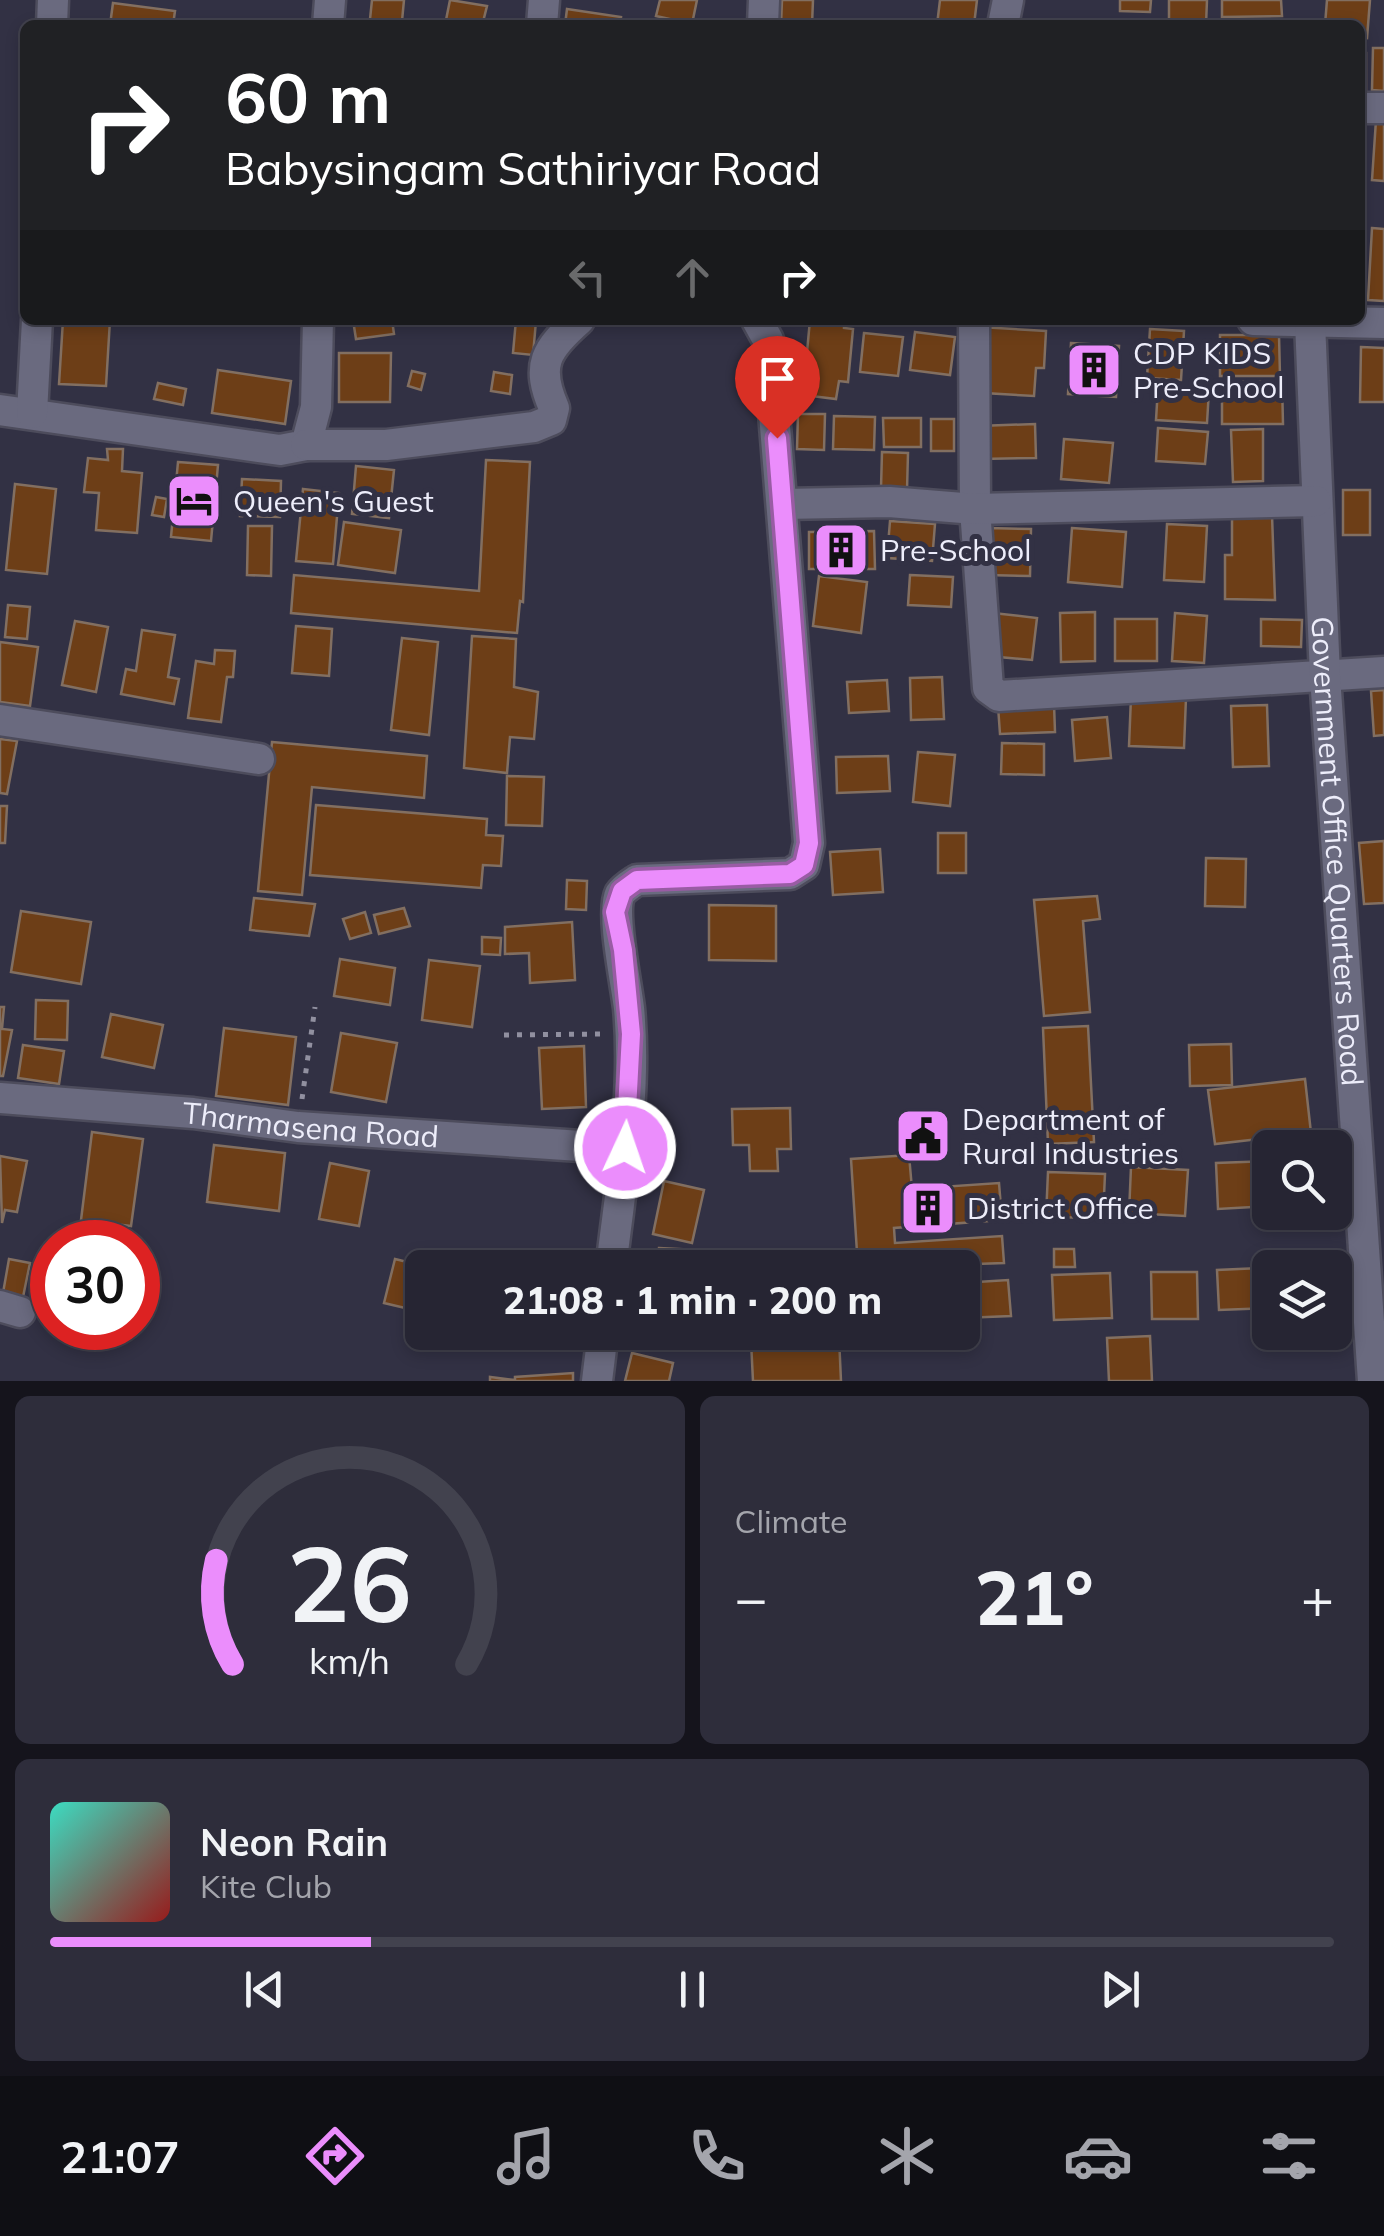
<!DOCTYPE html>
<meta charset="utf-8">
<style>
:root{--surface:#262533;--page:#2e2d3b;--text:#f1f3f6;--muted:#a4a5ac;--line:#42424e;--accent:#eb8dfc}
body{margin:0;font-family:Mulish,sans-serif;background:var(--page);color:var(--text);height:100vh;display:flex;flex-direction:column;font-size:38px;white-space:nowrap}
*{box-sizing:border-box;margin:0}
p{font-size:32px;color:var(--muted)}
.icon{flex:none;width:55px;height:55px;fill:none;stroke:currentColor;stroke-width:2;stroke-linecap:round;stroke-linejoin:round}
.map{position:relative;height:1381px;overflow:hidden}
.drawer{display:flex;flex-direction:column;gap:15px;padding:15px;background:#15141c;flex:1}
.drawer>*{flex:none}
.guide{position:absolute;left:20px;top:20px;width:1345px;height:305px;border-radius:15px;box-shadow:0 5px 15px #0003,0 0 0 2px var(--line);background:#202124;color:#fff;overflow:hidden}
.fabs{position:absolute;left:1252px;top:1130px;display:grid;gap:20px}
.fabs a{display:grid;place-items:center;width:100px;height:100px;border-radius:15px;background:var(--surface);box-shadow:0 5px 15px #0003,0 0 0 2px var(--line);font-size:50px}
.speed{position:absolute;left:30px;top:1220px;display:flex;gap:20px;font-size:50px;font-weight:700;text-align:center}
.speed>*{display:grid;place-content:center;width:130px;height:130px;border-radius:50%;background:var(--surface);box-shadow:0 5px 15px #0003,0 0 0 2px var(--line);line-height:1}
.speed .limit{border:15px solid #d22;background:#fff;color:#111}
.pin{position:absolute;display:grid;place-items:center;width:85px;height:85px;color:#fff;margin:-102px -42px;border-radius:50% 50% 50% 0;rotate:-45deg;box-shadow:0 0 10px #0007}
.pin .icon{rotate:45deg}
.me{position:absolute;width:110px;margin:-55px;rotate:3deg;stroke-linejoin:round;filter:drop-shadow(0 0 8px #0008)}
.turn{display:flex;align-items:center;gap:35px;height:210px;padding:0 40px;font-size:45px}
.turn .icon{width:130px;height:130px;stroke-width:2.5}
.turn b{display:block;font-size:70px;line-height:85px}
.lanes{display:flex;align-items:center;height:95px;padding:0 40px;background:#0003;justify-content:center;gap:50px;direction:ltr}
.lanes .off{opacity:.35}
.big{font-size:75px;font-weight:800;line-height:1.1}
.drawer .widget{flex:1;display:flex;flex-direction:column;justify-content:center;gap:15px;min-width:0;padding:0 35px;border-radius:15px;background:var(--page)}
.drawer .dial{align-items:center;gap:0}
.dial svg{height:260px;overflow:visible;fill:none;stroke:var(--line);stroke-width:7;stroke-linecap:round;text-anchor:middle}
.dial text{fill:var(--text);stroke:none}
.song{display:flex;align-items:center;gap:30px}
.cover{width:120px;height:120px;border-radius:15px;background:linear-gradient(135deg,hsl(170 70% 55%),hsl(0 70% 35%))}
.played{height:10px;border-radius:5px;background:linear-gradient(90deg,var(--accent) 25%,var(--line) 25%)}
.keys{display:flex;justify-content:space-around;direction:ltr}
.heat{display:flex;justify-content:space-between;align-items:center;font-size:55px;direction:ltr}
.drawer .tiles{flex:1;display:grid;gap:15px;grid-template-columns:1fr 1fr}
.widget:last-child{grid-column:span 2}
.trip{position:absolute;left:405px;top:1250px;width:575px;height:100px;border-radius:15px;background:var(--surface);box-shadow:0 5px 15px #0003,0 0 0 2px var(--line);font-weight:800;line-height:100px;text-align:center}
.menu{display:flex;height:160px;justify-content:space-around;align-items:center;background:#0f0f14;color:var(--muted)}
.menu .icon{width:70px;height:70px}
.menu .current{color:var(--accent)}
.menu b{font-size:45px;color:var(--text)}
.map>svg:first-child{display:block}
.building{fill:#6d3e17;stroke:#826f61;stroke-width:2.5}
.lines{fill:none;stroke-linecap:round;stroke-linejoin:round}
.minor-casing{stroke:#4d4c5c;stroke-width:35}
.path{stroke:#9190a0;stroke-width:5;stroke-dasharray:5 8;stroke-linecap:butt}
.minor{stroke:#6a6a7f;stroke-width:30}
.route-casing{stroke:#995ca4;stroke-width:25}
.route{stroke:#eb8dfc;stroke-width:18}
.labels{text-anchor:middle;dominant-baseline:central;stroke-width:10;stroke-linejoin:round;paint-order:stroke}
.poi-label{font-size:30px;fill:#ededfa;stroke:#323144;text-anchor:start}
.street-label{font-size:30px;fill:#ededfa;stroke:#323144}
</style>
<div class="map">
<svg width="1384" height="1381" viewBox="0 0 1384 1381">
<rect width="100%" height="100%" fill="#323144"/>
<!-- building -->
<g class="building">
<path d="M372,0H404L402,21L370,19Z"/>
<path d="M450,0L487,6L483,22L499,25H445Z"/>
<path d="M660,0H697L692,24L656,16Z"/>
<path d="M782,0H813L812,25H781Z"/>
<path d="M940,0H977L974,25H937Z"/>
<path d="M1120,0H1151L1150,12L1120,11Z"/>
<path d="M1169,0H1207L1206,25H1169Z"/>
<path d="M1222,0H1281L1282,16L1222,17Z"/>
<path d="M1327,0H1370L1367,38L1360,37V25H1325Z"/>
<path d="M113,3L175,11L173,25H110Z"/>
<path d="M567,9L621,17L620,25H565Z"/>
<path d="M1373,48H1384V91L1372,90Z"/>
<rect x="1360" y="53" width="6" height="46"/>
<path d="M1376,120L1384,121V181L1372,180Z"/>
<path d="M1372,228L1384,229V301L1368,300Z"/>
<path d="M63,320H110L106,386L59,384Z"/>
<path d="M353,320H392L394,334L356,339Z"/>
<path d="M516,320L536,321L533,355L513,353Z"/>
<path d="M810,320L844,324V328L853,329L848,382L839,381L836,399L803,395Z"/>
<path d="M980,327L1046,331L1044,368H1036L1034,396L984,393Z"/>
<path d="M1150,329L1184,331L1181,380L1147,378Z"/>
<path d="M915,332L955,337L950,375L910,370Z"/>
<path d="M864,333L903,337L898,376L860,372Z"/>
<path d="M1220,335H1279L1280,376H1220Z"/>
<path d="M1071,343L1119,346L1116,397L1068,394Z"/>
<path d="M1361,347L1384,348V402H1360Z"/>
<path d="M339,353H391L390,402H339Z"/>
<path d="M218,370L291,381L285,424L212,413Z"/>
<path d="M412,371L425,374L421,390L408,386Z"/>
<path d="M494,372L512,375L510,394L491,391Z"/>
<path d="M1222,382H1282L1283,424H1222Z"/>
<path d="M158,383L186,389L183,405L154,399Z"/>
<path d="M1158,387L1209,390L1207,423L1156,420Z"/>
<path d="M798,414H825L824,450L797,449Z"/>
<path d="M834,416L875,417L874,450L833,449Z"/>
<path d="M883,418H921V447H884Z"/>
<rect x="931" y="419" width="23" height="32"/>
<path d="M1035,424L1036,458L980,459L979,426Z"/>
<path d="M1158,428L1208,432L1205,464L1156,461Z"/>
<path d="M1263,429V481L1233,482L1231,430Z"/>
<path d="M1064,439L1113,443L1109,483L1061,479Z"/>
<path d="M107,449H123L122,471L142,473L137,533L96,530L99,493L84,492L88,458L108,460Z"/>
<path d="M882,452L908,453L907,490L881,488Z"/>
<path d="M486,460L530,462L523,602L520,601L517,633L291,613L294,575L479,591Z"/>
<path d="M178,462L218,465L211,541L171,537Z"/>
<path d="M356,466L394,470L389,518L352,514Z"/>
<path d="M242,479L281,481L280,517L240,516Z"/>
<path d="M15,484L56,489L47,574L6,570Z"/>
<path d="M303,489L339,493L333,564L296,561Z"/>
<rect x="1343" y="490" width="27" height="45"/>
<path d="M156,497L167,499L164,517L152,515Z"/>
<path d="M1232,514L1272,515L1275,600L1225,599V555H1232Z"/>
<path d="M890,521L935,524L932,561L887,558Z"/>
<path d="M344,522L401,530L395,573L338,565Z"/>
<path d="M1167,524L1207,526L1204,582L1164,580Z"/>
<path d="M248,526H272L271,576L247,575Z"/>
<path d="M988,528L1031,529L1030,576L986,575Z"/>
<path d="M1072,528L1126,532L1122,587L1068,582Z"/>
<path d="M874,531L875,569H809V532Z"/>
<path d="M910,575L953,577L951,607L908,605Z"/>
<path d="M819,576L867,582L861,633L813,626Z"/>
<path d="M8,605L30,607L27,639L5,637Z"/>
<path d="M1095,612V661L1061,662L1060,613Z"/>
<path d="M993,613L1037,618L1032,660L988,656Z"/>
<path d="M1175,613L1207,616L1204,663L1172,661Z"/>
<rect x="1115" y="619" width="42" height="42"/>
<path d="M1261,619L1302,620L1301,647L1261,646Z"/>
<path d="M75,621L108,627L96,692L62,685Z"/>
<path d="M296,626L332,629L329,676L292,673Z"/>
<path d="M142,630L175,635L168,677L179,679L174,704L121,694L126,669L136,671Z"/>
<path d="M472,636L516,639L514,687L538,692L534,739L510,737L507,773L464,768Z"/>
<path d="M402,638L438,642L429,735L391,730Z"/>
<path d="M0,642L38,647L30,706L0,702Z"/>
<path d="M215,650L235,651L233,677H227L221,722L188,718L196,661L214,664Z"/>
<path d="M942,677L944,719L911,720L910,678Z"/>
<path d="M887,680L889,711L849,713L847,682Z"/>
<path d="M1384,690V735L1374,736L1371,691Z"/>
<path d="M1131,697L1186,698L1184,748L1129,746Z"/>
<path d="M1054,704L1055,732L1000,734L998,706Z"/>
<path d="M1267,705L1269,766L1233,767L1231,706Z"/>
<path d="M1107,717L1111,758L1075,761L1072,720Z"/>
<path d="M0,739L17,741L7,794L0,793Z"/>
<path d="M272,742L427,756L424,798L312,787L302,895L258,891Z"/>
<path d="M1002,743L1044,744V775L1001,774Z"/>
<path d="M918,752L955,755L950,806L913,802Z"/>
<path d="M888,756L890,791L837,793L836,757Z"/>
<path d="M507,776L544,777L542,826L506,825Z"/>
<path d="M316,805L487,819L486,835L503,836L501,866L483,865L481,888L310,875Z"/>
<path d="M0,806H7L5,843H0Z"/>
<rect x="938" y="833" width="28" height="40"/>
<path d="M1384,841V903L1364,904L1359,843Z"/>
<path d="M880,849L883,892L833,895L830,852Z"/>
<path d="M1206,858L1246,859L1245,907L1205,906Z"/>
<path d="M567,880L587,881L586,910L566,909Z"/>
<path d="M1097,896L1100,919L1083,921L1090,1012L1044,1016L1034,900Z"/>
<path d="M254,898L315,904L309,936L250,930Z"/>
<path d="M709,905L776,906V961L709,960Z"/>
<path d="M404,908L410,926L379,934L374,915Z"/>
<path d="M21,911L91,922L81,984L11,972Z"/>
<path d="M365,912L371,933L350,939L343,919Z"/>
<path d="M572,922L575,980L530,983L529,953L505,954V927Z"/>
<path d="M482,937L501,938L500,955L482,954Z"/>
<path d="M340,959L395,968L390,1005L334,996Z"/>
<path d="M429,960L480,966L472,1027L422,1020Z"/>
<path d="M36,1000L68,1001L67,1040L35,1039Z"/>
<path d="M0,1007H4L2,1029L12,1030L3,1076H0Z"/>
<path d="M111,1014L163,1025L154,1068L102,1057Z"/>
<path d="M1088,1026L1094,1142L1048,1144L1043,1028Z"/>
<path d="M224,1028L296,1037L288,1105L216,1096Z"/>
<path d="M341,1033L397,1043L386,1102L331,1092Z"/>
<path d="M1231,1044L1232,1085L1190,1086L1189,1045Z"/>
<path d="M23,1045L64,1051L59,1084L18,1078Z"/>
<path d="M584,1046L586,1107L542,1109L539,1048Z"/>
<path d="M1305,1079L1311,1133L1215,1144L1208,1090Z"/>
<path d="M790,1108L791,1149H777L778,1171H750L749,1145H733L732,1109Z"/>
<path d="M92,1132L143,1139L131,1226L81,1220Z"/>
<path d="M214,1145L285,1153L279,1211L207,1202Z"/>
<path d="M909,1155L912,1189L999,1183L1002,1220L894,1228L895,1243L1002,1236L1004,1263L858,1268L851,1159Z"/>
<path d="M0,1156L27,1161L17,1212L5,1210L2,1223Z"/>
<path d="M1270,1161V1206L1218,1209L1216,1163Z"/>
<path d="M330,1163L369,1171L359,1226L319,1219Z"/>
<path d="M1131,1167L1188,1170L1185,1216L1129,1213Z"/>
<path d="M1048,1172L1105,1174L1103,1218L1046,1217Z"/>
<path d="M664,1181L704,1190L692,1243L653,1234Z"/>
<path d="M659,1248L716,1251L715,1268H658Z"/>
<path d="M1054,1249H1074L1075,1267H1054Z"/>
<path d="M9,1259L30,1263L23,1297L3,1293Z"/>
<path d="M395,1259L432,1268H422V1312L384,1303Z"/>
<path d="M1282,1267L1270,1268V1308L1219,1310L1217,1270Z"/>
<path d="M1151,1272H1197L1198,1319H1152Z"/>
<path d="M1110,1273L1112,1318L1054,1320L1052,1275Z"/>
<path d="M1008,1280L1011,1316L962,1318V1283Z"/>
<path d="M1150,1336L1152,1381H1109L1107,1338Z"/>
<path d="M839,1337L841,1381H753L751,1341Z"/>
<path d="M632,1353L673,1363L669,1381H625Z"/>
<path d="M573,1373V1381H490V1377L515,1380V1377Z"/>
</g>
<g class="lines">
<!-- minor casing -->
<g class="minor-casing">
<g id="minor">
<path d="M52,25L53,0"/>
<path d="M328,25L330,0"/>
<path d="M542,25L544,0"/>
<path d="M763,25L764,0"/>
<path d="M1003,25L1008,0"/>
<path d="M1360,108H1384"/>
<path d="M974,320L975,509L988,688L999,696L1384,672"/>
<path d="M1253,320L1384,323"/>
<path id="s1" d="M1310,322L1325,676L1373,1381"/>
<path d="M0,410L280,450L306,445L316,407L318,320"/>
<path d="M32,413L37,320"/>
<path d="M306,445H386L534,427L551,420L554,408C535,365 546,349 579,320"/>
<path d="M783,504L889,502L975,509L1316,501"/>
<path d="M0,720L259,759"/>
<path id="s2" d="M0,1098L193,1113L298,1127L625,1149"/>
<path d="M611,1268C621,1183 637,1093 629,1008C626,983 611,912 620,894C624,888 631,884 637,880L790,874L804,865L809,843L768,340L757,320"/>
<path d="M0,1306L20,1312"/>
<path d="M597,1381L603,1332"/>
</g>
</g>
<!-- path -->
<g class="path">
<path d="M504,1035L603,1034"/>
<path d="M302,1099L315,1007"/>
</g>
<!-- minor -->
<use href="#minor" class="minor"/>
</g>
<g class="lines">
<!-- route casing -->
<g class="route-casing">
<path id="route" d="M625,1148L631,1034L623,950L615,912L622,891L637,880L790,874L804,865L809,843L777,438"/>
</g>
<!-- route -->
<use href="#route" class="route"/>
</g>
<!-- icons -->
<defs>
<g id="building-square" transform="scale(2.875)"><rect x="-9" y="-9" width="18" height="18" rx="4" fill="#eb8dfc" stroke="#323144"/><path d="M-4-6H4V6H1V3H-1V6H-4ZM-2.5-4.3h1.7v1.8h-1.7ZM.8-4.3h1.7v1.8H.8ZM-2.5-1h1.7V.8h-1.7ZM.8-1h1.7V.8H.8Z" fill="#111"/></g>
<g id="hotel-square" transform="scale(2.875)"><rect x="-9" y="-9" width="18" height="18" rx="4" fill="#eb8dfc" stroke="#323144"/><path d="M-6-4.5h1.5V1H6V5H4.5V3h-9V5H-6ZM-4 0a1.8 1.8 0 1 1 3.6 0ZM.5 0V-2.5h3Q6-2.5 6 0Z" fill="#111"/></g>
<g id="civic-square" transform="scale(2.875)"><rect x="-9" y="-9" width="18" height="18" rx="4" fill="#eb8dfc" stroke="#323144"/><path d="M-.6-6.5H3V-4.5H.6V-3L4-1V1h2V6H-6V1h2V-1L-.6-3ZM-1.2 2.5V6h2.4V2.5Z" fill="#111"/></g>
</defs>
<g fill-rule="evenodd">
<use href="#building-square" x="1094" y="370"/>
<use href="#hotel-square" x="194" y="501"/>
<use href="#building-square" x="841" y="550"/>
<use href="#civic-square" x="923" y="1136"/>
<use href="#building-square" x="928" y="1208"/>
</g>
<g class="labels">
<!-- poi labels -->
<g class="poi-label">
<text x="1133" y="353">CDP KIDS<tspan x="1133" dy="34">Pre-School</tspan></text>
<text x="233" y="501">Queen's Guest</text>
<text x="880" y="550">Pre-School</text>
<text x="962" y="1119">Department of<tspan x="962" dy="34">Rural Industries</tspan></text>
<text x="967" y="1208">District Office</text>
</g>
<!-- street labels -->
<g class="street-label">
<text stroke="none"><textPath href="#s1" startOffset="530">Government Office Quarters Road</textPath></text>
<text stroke="none"><textPath href="#s2" startOffset="312">Tharmasena Road</textPath></text>
</g>
</g>
</svg>
<div class="fabs">
<a><svg class="icon" aria-label="search" viewBox="0 0 24 24"><circle cx="10" cy="10" r="6"/><path d="M15 15l6 6"/></svg></a>
<a><svg class="icon" aria-label="layers" viewBox="0 0 24 24"><path d="M12 4l9 5-9 5-9-5zM3 14l9 5 9-5"/></svg></a>
</div>
<div class="speed"><div class="limit">30</div></div>
<div class="pin" style="left:777px;top:438px;background:#d93025"><svg class="icon" aria-label="arrive" viewBox="0 0 24 24"><path d="M6 21V4h12l-3 4 3 4H6"/></svg></div>
<svg class="me" style="left:625px;top:1148px" viewBox="-20 -20 40 40"><circle r="17" fill="#eb8dfc" stroke="#fff" stroke-width="3"/><path d="M0-11L8 9 0 5-8 9z" fill="#fff"/></svg>
<div class="trip">21:08 · 1 min · 200 m</div>
<div class="guide">
<div class="turn"><svg class="icon" aria-label="right" viewBox="0 0 24 24"><path d="M7 20v-9h11M14 6l5 5-5 5"/></svg><div><b>60 m</b>Babysingam Sathiriyar Road</div></div>
<div class="lanes"><svg class="icon off" aria-label="left" viewBox="0 0 24 24"><path d="M17 20v-9H6M10 6l-5 5 5 5"/></svg><svg class="icon off" aria-label="ahead" viewBox="0 0 24 24"><path d="M12 20V5M6 11l6-6 6 6"/></svg><svg class="icon" aria-label="right" viewBox="0 0 24 24"><path d="M7 20v-9h11M14 6l5 5-5 5"/></svg></div>
</div>
</div>
<section class="drawer">
<div class="tiles">
<div class="widget dial"><svg viewBox="0 0 100 80">
<path d="M14 69A42 42 0 1 1 86 69"/>
<path d="M14 69A42 42 0 0 1 9 37" stroke="#eb8dfc"/>
<text x="50" y="56" font-size="32" font-weight="700">26</text>
<text x="50" y="72" font-size="11">km/h</text>
</svg></div>
<div class="widget"><p>Climate</p>
<div class="heat"><a>−</a><b class="big">21°</b><a>+</a></div>
</div>
<div class="widget">
<div class="song"><i class="cover"></i><div><b>Neon Rain</b><p>Kite Club</p></div></div>
<div class="played"></div>
<div class="keys"><svg class="icon" aria-label="previous" viewBox="0 0 24 24"><path d="M18 5L8 12l10 7zM5 5v14"/></svg><svg class="icon" aria-label="pause" viewBox="0 0 24 24"><path d="M8 5v14M16 5v14"/></svg><svg class="icon" aria-label="next" viewBox="0 0 24 24"><path d="M6 5l10 7-10 7zM19 5v14"/></svg></div>
</div>
</div>
</section>
<nav class="menu">
<b>21:07</b>
<svg class="icon current" aria-label="directions" viewBox="0 0 24 24"><path d="M12 3l9 9-9 9-9-9zM9 14v-3h6M13 9l2 2-2 2"/></svg>
<svg class="icon" aria-label="music" viewBox="0 0 24 24"><path d="M9 18V5l10-2v13"/><circle cx="6" cy="18" r="3"/><circle cx="16" cy="16" r="3"/></svg>
<svg class="icon" aria-label="phone" viewBox="0 0 24 24"><path d="M5 4h4l2 5-3 2q2 4 5 5l2-3 5 2v4C11 20 4 13 5 4z"/></svg>
<svg class="icon" aria-label="climate" viewBox="0 0 24 24"><path d="M12 3v18M4 7l16 10M4 17L20 7"/></svg>
<svg class="icon" aria-label="car" viewBox="0 0 24 24"><path d="M5 17H2v-5l4-1 3-4h7l3 4 3 1v5h-3M9 17h6M6 11h13"/><circle cx="7" cy="17" r="2"/><circle cx="17" cy="17" r="2"/></svg>
<svg class="icon" aria-label="filters" viewBox="0 0 24 24"><path d="M4 7h16M4 17h16"/><circle cx="9" cy="7" r="2"/><circle cx="15" cy="17" r="2"/></svg>
</nav>
